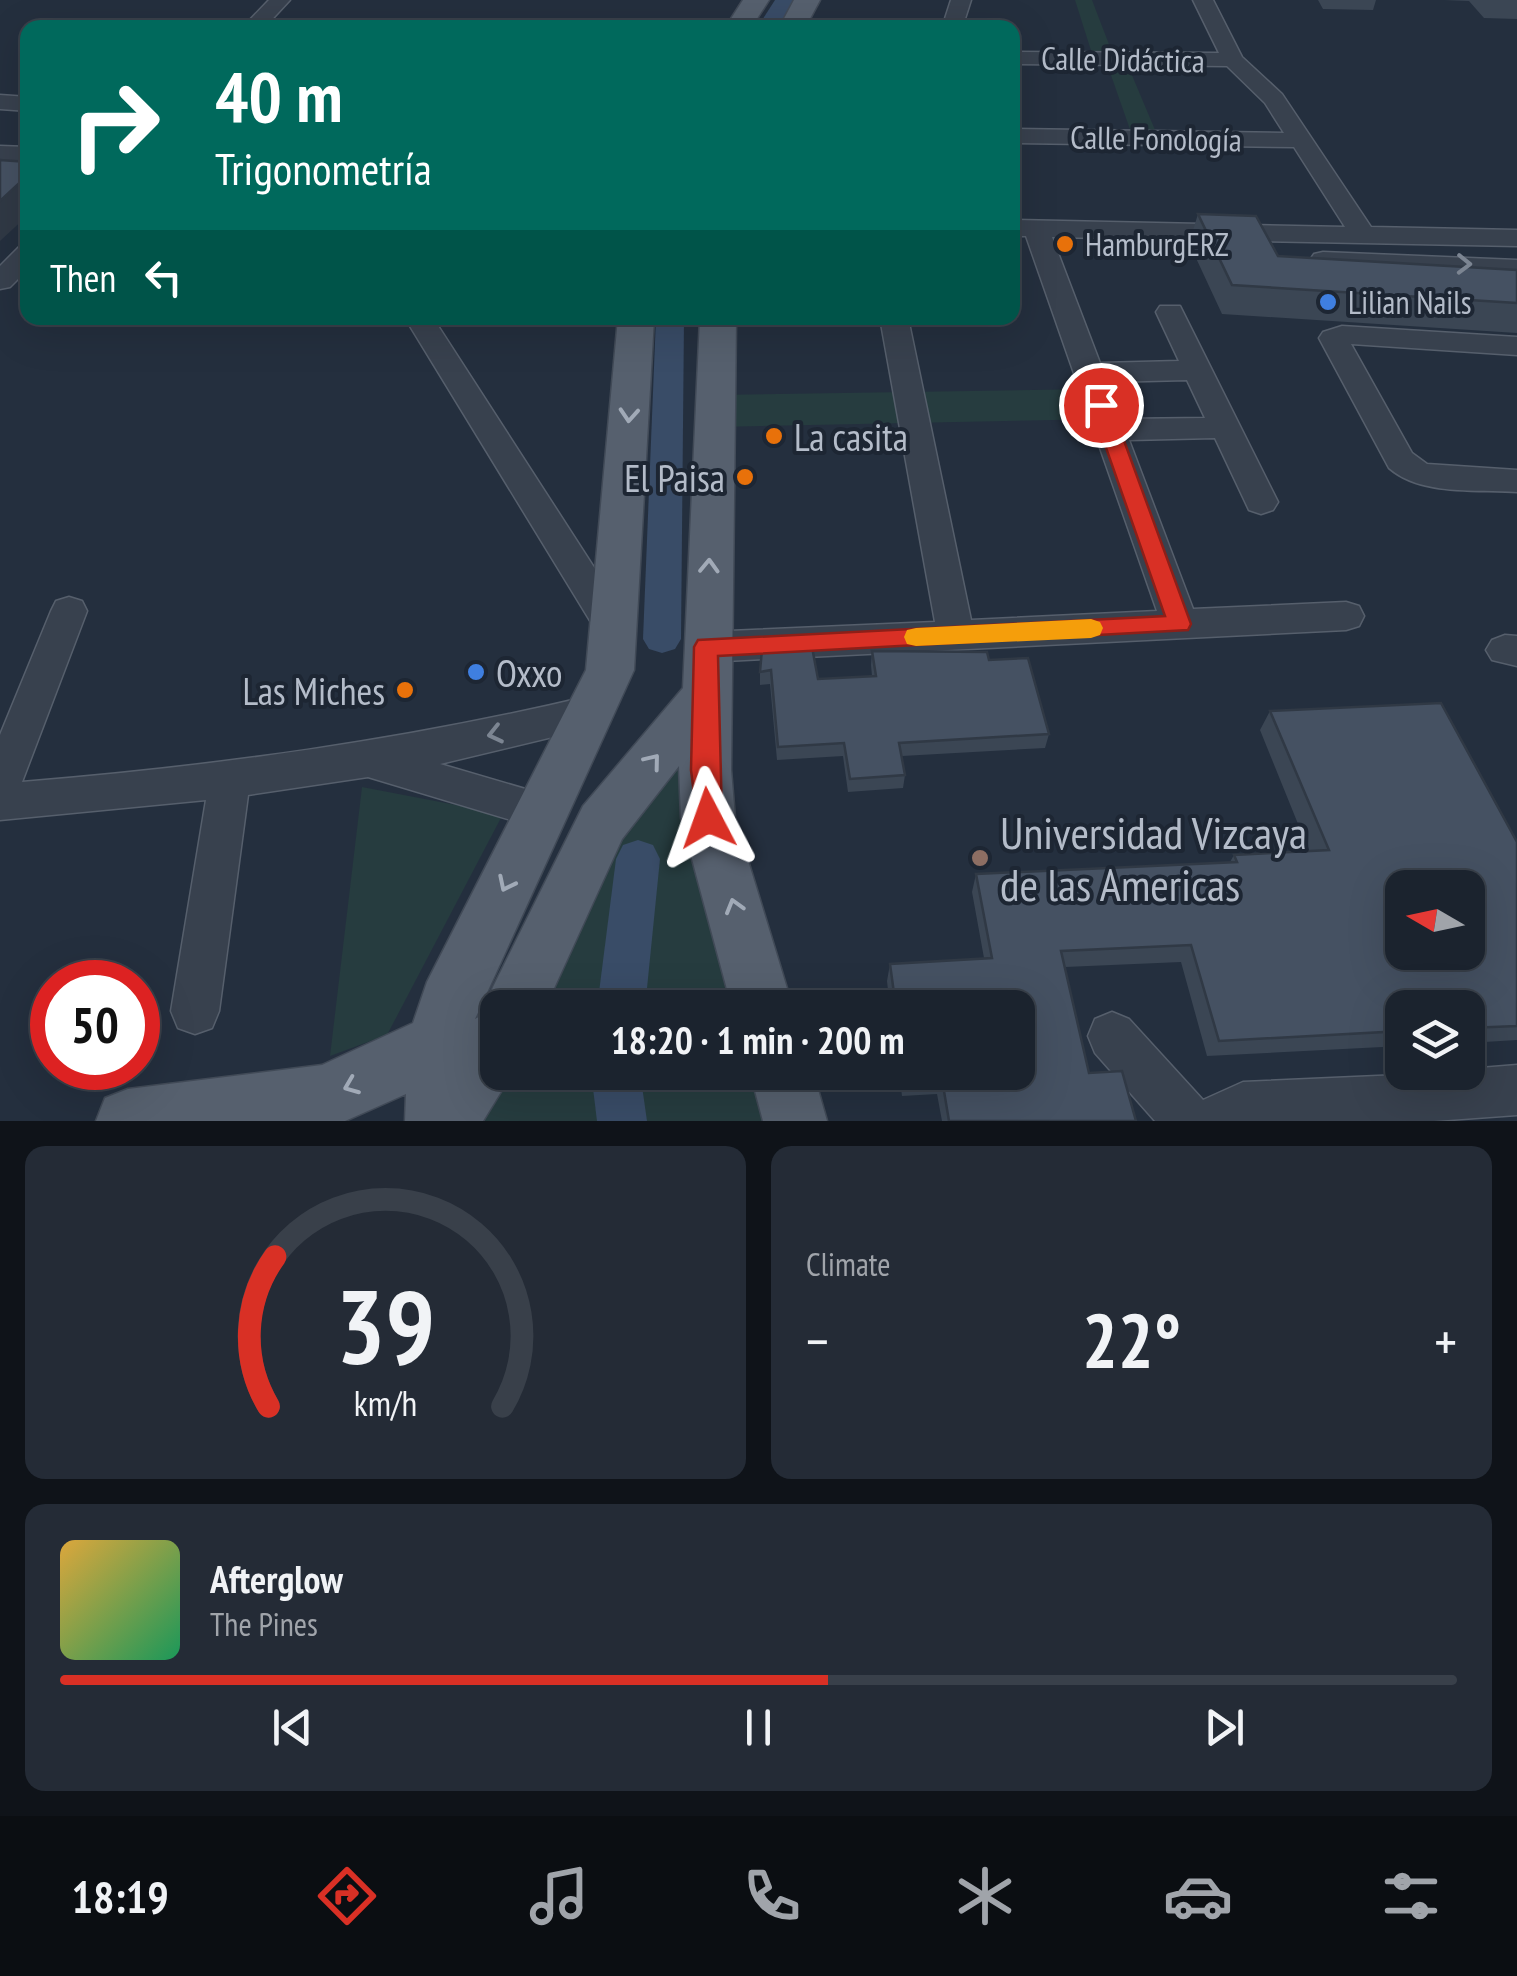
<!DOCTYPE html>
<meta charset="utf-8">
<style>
:root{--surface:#1b232e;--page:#242b36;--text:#f1f3f6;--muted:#a0a4aa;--line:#39404a;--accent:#d93025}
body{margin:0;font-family:"PT Sans Narrow",sans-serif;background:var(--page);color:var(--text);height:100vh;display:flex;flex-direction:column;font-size:38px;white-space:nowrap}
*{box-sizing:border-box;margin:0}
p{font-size:32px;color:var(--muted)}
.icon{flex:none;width:55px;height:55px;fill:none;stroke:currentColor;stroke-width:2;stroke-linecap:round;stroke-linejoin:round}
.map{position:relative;height:1121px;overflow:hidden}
.details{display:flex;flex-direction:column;gap:25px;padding:25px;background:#0f1319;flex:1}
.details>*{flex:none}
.hud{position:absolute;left:20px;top:20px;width:1000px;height:305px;border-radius:20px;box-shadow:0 10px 40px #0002,0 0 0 2px var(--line);background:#00695c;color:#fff;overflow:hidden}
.needle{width:65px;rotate:279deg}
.fabs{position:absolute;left:1385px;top:870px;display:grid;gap:20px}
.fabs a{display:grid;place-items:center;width:100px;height:100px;border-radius:20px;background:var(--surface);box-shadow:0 10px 40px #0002,0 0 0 2px var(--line);font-size:50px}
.speed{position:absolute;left:30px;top:960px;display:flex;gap:20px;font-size:50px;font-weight:700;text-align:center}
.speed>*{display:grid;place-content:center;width:130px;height:130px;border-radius:50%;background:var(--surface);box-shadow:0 10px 40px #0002,0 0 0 2px var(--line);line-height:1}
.speed .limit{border:15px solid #d22;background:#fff;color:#111}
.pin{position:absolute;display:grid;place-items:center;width:85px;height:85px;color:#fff;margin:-42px;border:5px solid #fff;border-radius:50%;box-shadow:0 2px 10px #0007}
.me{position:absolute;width:110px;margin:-55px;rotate:356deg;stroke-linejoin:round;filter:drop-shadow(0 0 8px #0008)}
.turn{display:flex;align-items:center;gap:35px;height:210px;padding:0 30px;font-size:45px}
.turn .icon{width:130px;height:130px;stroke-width:2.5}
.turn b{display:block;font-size:70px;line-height:85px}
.then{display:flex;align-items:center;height:95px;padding:0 30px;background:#0003;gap:20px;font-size:38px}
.big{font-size:75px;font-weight:600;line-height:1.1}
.details .card{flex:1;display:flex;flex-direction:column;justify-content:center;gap:15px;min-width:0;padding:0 35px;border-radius:20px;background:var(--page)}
.details .dial{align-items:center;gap:0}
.dial svg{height:260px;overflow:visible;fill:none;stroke:var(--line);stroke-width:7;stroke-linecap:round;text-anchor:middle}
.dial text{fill:var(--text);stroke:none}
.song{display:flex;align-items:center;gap:30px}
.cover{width:120px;height:120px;border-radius:15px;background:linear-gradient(135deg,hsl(40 70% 55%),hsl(150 70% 35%))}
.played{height:10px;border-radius:5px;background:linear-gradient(90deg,var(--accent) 55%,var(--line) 55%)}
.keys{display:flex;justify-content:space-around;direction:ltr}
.heat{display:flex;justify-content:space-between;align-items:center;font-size:55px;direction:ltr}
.details .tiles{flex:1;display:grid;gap:25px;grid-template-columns:1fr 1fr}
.card:last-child{grid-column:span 2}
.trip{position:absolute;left:480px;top:990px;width:555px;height:100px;border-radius:20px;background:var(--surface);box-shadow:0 10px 40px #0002,0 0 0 2px var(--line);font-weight:600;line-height:100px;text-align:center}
.dock{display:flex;height:160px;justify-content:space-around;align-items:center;background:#0b0e12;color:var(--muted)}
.dock .icon{width:70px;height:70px}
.dock .current{color:var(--accent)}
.dock b{font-size:45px;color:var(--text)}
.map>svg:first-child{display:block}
.green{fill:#263c3f}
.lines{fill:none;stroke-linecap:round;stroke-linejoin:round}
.canal{fill:#394c67;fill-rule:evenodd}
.minor-casing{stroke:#565f6c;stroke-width:3}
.major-casing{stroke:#414a57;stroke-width:3}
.minor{fill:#38414e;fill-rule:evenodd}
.major{fill:#56606e;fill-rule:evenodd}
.wall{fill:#3b4654}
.shaded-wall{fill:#303945}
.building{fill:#455162;stroke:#303945;stroke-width:2.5;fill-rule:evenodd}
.oneway{stroke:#7c8592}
.oneway2{stroke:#a1aab7}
.route{fill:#d93025;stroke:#8d1f18;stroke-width:2.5}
.slow{fill:#f59e0b}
.food-dot{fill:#e8710a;stroke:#1d2633;stroke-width:4}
.shop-dot{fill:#3f7fe0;stroke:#1d2633;stroke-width:4}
.education-dot{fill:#8d6e63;stroke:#1d2633;stroke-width:4}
.labels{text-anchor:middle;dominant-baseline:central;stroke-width:8;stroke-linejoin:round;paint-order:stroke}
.far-street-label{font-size:32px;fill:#b4bcc9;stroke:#1d2633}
.far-poi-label{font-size:32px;fill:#b4bcc9;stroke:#1d2633;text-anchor:start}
.poi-label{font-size:38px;fill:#b4bcc9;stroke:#1d2633;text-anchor:start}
.near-poi-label{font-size:45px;fill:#b4bcc9;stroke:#1d2633;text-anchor:start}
</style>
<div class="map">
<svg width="1517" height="1121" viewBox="0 0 1517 1121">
<rect width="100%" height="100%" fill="#242f3e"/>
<!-- green -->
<g class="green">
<path d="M1075,0H1092L1115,60L1126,61L1158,137L1133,138L1106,61L1094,60Z"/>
<path d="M1095,389L1106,419L714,427L715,395Z"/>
<path d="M684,752L735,1007L532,1008L616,846Z"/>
<path d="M362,787L503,814L387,1035L330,1056Z"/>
<path d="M498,1072L754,1073L769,1121H472Z"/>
</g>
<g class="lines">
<!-- canal -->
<g class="canal">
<path d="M775,0H795L778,28H757Z"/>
<path d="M656,318H684L681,639L675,649L662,653L649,649L643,639Z"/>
<path d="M638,840L653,845L660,859L645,1008H597L616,859L623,845Z"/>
<path d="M591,1072H640L647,1121H597Z"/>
</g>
<!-- minor casing -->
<g class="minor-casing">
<g id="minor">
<path d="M269,0H290L264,28H242Z"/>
<path d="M951,0H971L962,28H942Z"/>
<path d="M1193,0H1213L1242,57L1282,94L1371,227L1517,230V246L1052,237L1100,363L1179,361L1156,312L1160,306H1180L1278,502L1273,510L1261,514L1249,510L1215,438L1129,440L1193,609L1346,602L1359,606L1364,616L1359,626L1346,630L706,662L693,657L687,647L693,637L706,632L935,622L880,318H908L971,620L1157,611L1026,236H1012V220L1345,227L1294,147L1012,143V129L1284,133L1265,103L1227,66L1012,64V52L1219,53ZM1187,380L1205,418L1121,419L1107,382Z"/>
<path d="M0,95L28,97V111L0,109Z"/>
<path d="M0,146L28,147V161L0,160Z"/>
<path d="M28,245V269L10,287L0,289V266L19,247Z"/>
<path d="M1323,252L1517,260V276L1314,266L1310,260L1314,254Z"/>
<path d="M405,318H433L626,617L631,627L626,637L613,641L600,637Z"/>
<path d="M1342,326L1517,337V355L1351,344L1412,453L1427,464L1517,470V492C1476,489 1421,496 1389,468L1319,338L1323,332Z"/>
<path d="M69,597L82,601L87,611L22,782C216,766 400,741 590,696L604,701L610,712L604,723L590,728L440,764L556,798L562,811L556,824L541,829L368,777L248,795L219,1011L212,1028L195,1034L178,1028L171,1011L206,800L0,820V735L51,611L56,601Z"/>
<path d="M1505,635L1517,636V666L1492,660L1486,650L1492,640Z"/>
<path d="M1112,1012L1129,1019L1203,1100L1243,1082L1468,1072V1069L1517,1065V1115L1434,1121H1155L1095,1053L1088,1036L1095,1019Z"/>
</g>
</g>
<!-- major casing -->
<g class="major-casing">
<g id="major">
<path d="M743,0H769L751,28H725Z"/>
<path d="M794,0H820L805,28H779Z"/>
<path d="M618,318H654L634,670L475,1019L486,1013L484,1008L493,987L583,806L683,688L700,318H736L731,770L735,818L793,1008H732L681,818L679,766L622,839L545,1008H498V1072H513L483,1121H405L406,1094L345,1121H96L105,1098L128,1089L322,1065L413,1023L427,982L586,670Z"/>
<path d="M750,1072H813L827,1121H763Z"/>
</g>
</g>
<!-- minor -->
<use href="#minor" class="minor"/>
<!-- major -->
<use href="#major" class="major"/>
</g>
<!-- wall -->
<g class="wall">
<path d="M1318,0H1376L1373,10L1323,9Z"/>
<path d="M1444,0H1517V19L1484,18L1469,1Z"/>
<path d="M1198,214L1278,256L1517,270V333L1222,314L1189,243Z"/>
<path d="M812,647L818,679L872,676L871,665L872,651L989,660L1049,734L1045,748L902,756L905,775L903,788L848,792L843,756L777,760L770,684L760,685V672Z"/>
<path d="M1270,711L1517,842V1040L1468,1043V1008H1402V1046L1207,1056L1181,962L1065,967L1089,1073L1136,1121H942L937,1094L902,1096L899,1072H1018V1008H890L887,981L890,964L984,958L972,892L976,874L1230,862L1234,855L1309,851L1260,730Z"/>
</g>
<!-- shaded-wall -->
<path class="shaded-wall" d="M28,175V215L0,241V201Z"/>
<!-- building -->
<g class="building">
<path d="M0,160L28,162V175L0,201Z"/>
<path d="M1198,214L1256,216L1278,256L1517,270V303L1232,285Z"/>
<path d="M812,647L818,679L876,676L872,651L987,652L989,660L1028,658L1049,734L899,743L905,775L850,779L844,743L778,747L771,670L760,672L762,649Z"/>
<path d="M1441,703L1517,842V1026L1468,1028V1008H1402V1031L1219,1041L1191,945L1061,951L1089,1073L1122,1071L1136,1121H949L942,1079L906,1081L905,1072H1018V1008H896L890,964L992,958L976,874L1237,862L1234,855L1329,850L1270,711ZM1402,888H1468V952H1402Z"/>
</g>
<!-- one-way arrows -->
<defs><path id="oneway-chevron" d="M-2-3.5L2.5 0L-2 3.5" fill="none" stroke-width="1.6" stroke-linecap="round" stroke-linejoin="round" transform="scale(2.5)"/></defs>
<g class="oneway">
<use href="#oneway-chevron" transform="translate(1464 264) rotate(1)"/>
<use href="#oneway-chevron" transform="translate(495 734) rotate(167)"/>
</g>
<g class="oneway2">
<use href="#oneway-chevron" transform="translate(629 415) rotate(94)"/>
<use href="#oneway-chevron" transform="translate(709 566) rotate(-88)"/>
<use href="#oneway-chevron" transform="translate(653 761) rotate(-51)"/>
<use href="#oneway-chevron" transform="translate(506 884) rotate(116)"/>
<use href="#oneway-chevron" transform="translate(734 906) rotate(-106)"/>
<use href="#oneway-chevron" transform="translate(351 1086) rotate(158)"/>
</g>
<!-- route -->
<path class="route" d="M1101,398L1111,405L1191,624L1188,630L718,656L722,818L718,826L708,830L698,826L691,770L694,647L698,640L1165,616L1091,405Z"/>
<!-- slow -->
<path class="slow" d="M1091,619L1100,622L1103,628L1100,635L1091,638L916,646L907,644L904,637L907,630L916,628Z"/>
<!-- markers -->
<g class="food-dot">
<circle cx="1065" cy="244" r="10"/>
<circle cx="774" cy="436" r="10"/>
<circle cx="745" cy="477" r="10"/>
<circle cx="405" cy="690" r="10"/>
</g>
<g class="shop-dot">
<circle cx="1328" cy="302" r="10"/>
<circle cx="476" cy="672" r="10"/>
</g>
<circle class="education-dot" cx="980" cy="858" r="10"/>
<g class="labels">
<!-- far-street labels -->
<g class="far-street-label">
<text transform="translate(1123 59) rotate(1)">Calle Didáctica</text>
<text transform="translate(1156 138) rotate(1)">Calle Fonología</text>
</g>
<!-- far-poi labels -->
<g class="far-poi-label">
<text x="1085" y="244">HamburgERZ</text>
<text x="1348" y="302">Lilian Nails</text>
</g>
<!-- poi labels -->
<g class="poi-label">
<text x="794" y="436">La casita</text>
<text x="725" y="477" text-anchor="end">El Paisa</text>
<text x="496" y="672">Oxxo</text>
<text x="385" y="690" text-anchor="end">Las Miches</text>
</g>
<!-- near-poi labels -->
<g class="near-poi-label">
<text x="1000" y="832">Universidad Vizcaya<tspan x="1000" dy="52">de las Americas</tspan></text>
</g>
</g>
</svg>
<div class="fabs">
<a><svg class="needle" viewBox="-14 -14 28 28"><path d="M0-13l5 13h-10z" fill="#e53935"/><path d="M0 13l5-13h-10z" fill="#a0a4aa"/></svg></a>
<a><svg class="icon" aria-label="layers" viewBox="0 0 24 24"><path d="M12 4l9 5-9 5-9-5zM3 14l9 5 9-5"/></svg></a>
</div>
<div class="speed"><div class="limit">50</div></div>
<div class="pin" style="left:1101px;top:405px;background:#d93025"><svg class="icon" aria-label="arrive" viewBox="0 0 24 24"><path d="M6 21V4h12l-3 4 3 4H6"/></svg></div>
<svg class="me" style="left:708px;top:818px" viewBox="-20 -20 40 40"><path d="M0-17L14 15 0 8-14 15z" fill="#d93025" stroke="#fff" stroke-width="4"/></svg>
<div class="trip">18:20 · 1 min · 200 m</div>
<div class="hud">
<div class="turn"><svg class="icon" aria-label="right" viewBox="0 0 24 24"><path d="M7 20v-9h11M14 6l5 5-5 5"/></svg><div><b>40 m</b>Trigonometría</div></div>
<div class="then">Then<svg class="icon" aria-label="left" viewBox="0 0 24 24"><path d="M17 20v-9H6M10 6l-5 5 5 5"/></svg></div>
</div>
</div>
<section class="details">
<div class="tiles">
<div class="card dial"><svg viewBox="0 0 100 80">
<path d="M14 69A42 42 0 1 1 86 69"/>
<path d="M14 69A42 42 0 0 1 16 23" stroke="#d93025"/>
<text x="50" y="56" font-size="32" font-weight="700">39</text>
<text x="50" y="72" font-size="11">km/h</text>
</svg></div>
<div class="card"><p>Climate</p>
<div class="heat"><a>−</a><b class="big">22°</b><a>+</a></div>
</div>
<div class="card">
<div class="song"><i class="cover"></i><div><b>Afterglow</b><p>The Pines</p></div></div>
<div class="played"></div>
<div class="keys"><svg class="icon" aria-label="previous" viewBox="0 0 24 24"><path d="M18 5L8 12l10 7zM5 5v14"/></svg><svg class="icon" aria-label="pause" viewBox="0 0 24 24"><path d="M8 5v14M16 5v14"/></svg><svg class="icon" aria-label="next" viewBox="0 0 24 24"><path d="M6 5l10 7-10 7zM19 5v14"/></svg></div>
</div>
</div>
</section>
<nav class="dock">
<b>18:19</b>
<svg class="icon current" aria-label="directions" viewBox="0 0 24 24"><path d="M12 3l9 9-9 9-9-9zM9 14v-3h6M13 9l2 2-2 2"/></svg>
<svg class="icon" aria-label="music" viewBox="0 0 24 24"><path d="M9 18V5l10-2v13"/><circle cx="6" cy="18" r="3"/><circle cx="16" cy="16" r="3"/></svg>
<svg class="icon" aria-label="phone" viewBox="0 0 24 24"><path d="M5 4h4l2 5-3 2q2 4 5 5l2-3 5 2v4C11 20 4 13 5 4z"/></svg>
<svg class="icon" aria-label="climate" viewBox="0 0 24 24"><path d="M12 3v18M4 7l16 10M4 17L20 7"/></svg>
<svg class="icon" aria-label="car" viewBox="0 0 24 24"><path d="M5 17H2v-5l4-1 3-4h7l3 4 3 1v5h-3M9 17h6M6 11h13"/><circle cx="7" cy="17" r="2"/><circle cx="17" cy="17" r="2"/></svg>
<svg class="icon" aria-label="filters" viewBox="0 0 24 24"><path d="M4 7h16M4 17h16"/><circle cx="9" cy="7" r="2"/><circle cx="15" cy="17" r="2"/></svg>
</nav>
